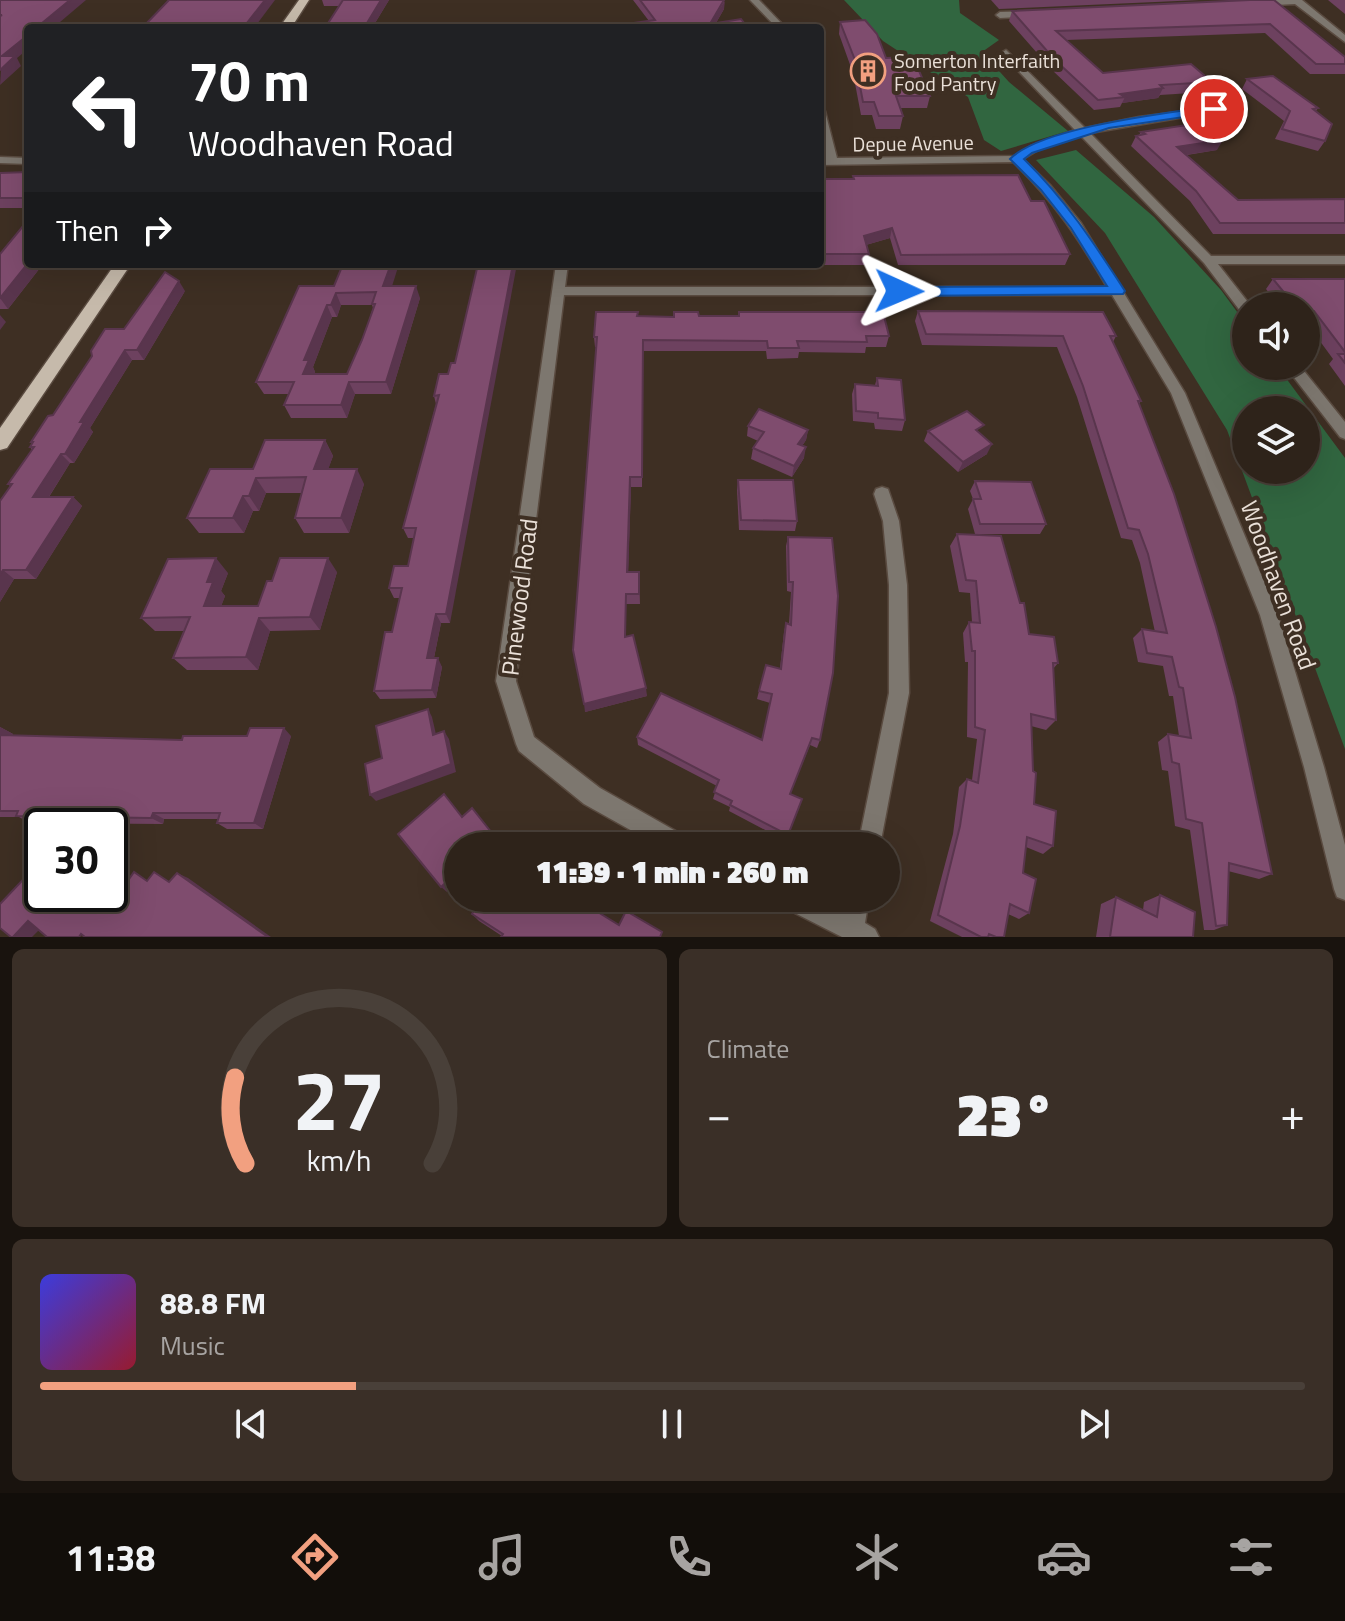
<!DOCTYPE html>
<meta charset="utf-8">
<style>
:root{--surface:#2e231a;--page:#3a2f27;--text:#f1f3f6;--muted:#a7a4a2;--line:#494039;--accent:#f2a080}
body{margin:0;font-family:"Titillium Web",sans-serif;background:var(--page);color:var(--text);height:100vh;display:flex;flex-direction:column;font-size:30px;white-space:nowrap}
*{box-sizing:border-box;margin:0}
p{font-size:26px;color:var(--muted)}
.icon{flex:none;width:44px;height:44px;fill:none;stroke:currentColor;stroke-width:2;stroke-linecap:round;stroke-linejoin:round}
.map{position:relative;height:937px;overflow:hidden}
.details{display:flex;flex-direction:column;gap:12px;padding:12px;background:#19130e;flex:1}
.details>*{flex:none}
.top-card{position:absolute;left:24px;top:24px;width:800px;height:244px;border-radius:8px;box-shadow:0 8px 32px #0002,0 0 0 2px var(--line);background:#202124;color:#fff;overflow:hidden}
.fabs{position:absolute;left:1232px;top:292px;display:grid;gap:16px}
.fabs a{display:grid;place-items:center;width:88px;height:88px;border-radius:50%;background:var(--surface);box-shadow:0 8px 32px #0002,0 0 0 2px var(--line);font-size:40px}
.speed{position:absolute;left:24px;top:808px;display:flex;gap:16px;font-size:40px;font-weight:700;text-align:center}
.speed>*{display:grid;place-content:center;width:104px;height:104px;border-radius:50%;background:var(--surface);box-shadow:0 8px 32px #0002,0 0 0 2px var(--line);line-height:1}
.speed .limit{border:4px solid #111;border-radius:12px;background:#fff;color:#111}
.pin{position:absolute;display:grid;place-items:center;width:68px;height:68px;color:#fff;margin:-34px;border:4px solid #fff;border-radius:50%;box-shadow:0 2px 8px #0007}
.me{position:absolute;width:88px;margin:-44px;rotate:91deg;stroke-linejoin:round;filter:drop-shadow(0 0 6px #0008)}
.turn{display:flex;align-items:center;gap:28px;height:168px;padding:0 32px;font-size:36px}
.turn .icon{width:104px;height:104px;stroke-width:2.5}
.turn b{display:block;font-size:56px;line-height:68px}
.then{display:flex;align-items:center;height:76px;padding:0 32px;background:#0003;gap:16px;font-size:30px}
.big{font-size:60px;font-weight:800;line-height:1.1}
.details .widget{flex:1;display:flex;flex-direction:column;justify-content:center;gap:12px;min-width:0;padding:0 28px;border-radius:12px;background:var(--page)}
.details .dial{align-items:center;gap:0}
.dial svg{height:208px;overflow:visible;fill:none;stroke:var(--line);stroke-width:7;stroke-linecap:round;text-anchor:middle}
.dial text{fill:var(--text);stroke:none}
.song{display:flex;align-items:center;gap:24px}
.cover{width:96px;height:96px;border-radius:12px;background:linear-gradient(135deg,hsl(240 70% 55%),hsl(350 70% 35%))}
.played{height:8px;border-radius:4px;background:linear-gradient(90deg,var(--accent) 25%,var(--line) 25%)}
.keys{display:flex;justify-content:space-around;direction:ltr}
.heat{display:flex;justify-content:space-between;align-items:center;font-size:44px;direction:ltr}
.details .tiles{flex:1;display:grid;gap:12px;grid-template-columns:1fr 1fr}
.widget:last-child{grid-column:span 2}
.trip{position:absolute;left:444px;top:832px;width:456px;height:80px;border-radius:40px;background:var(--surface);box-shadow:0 8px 32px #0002,0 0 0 2px var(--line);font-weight:800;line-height:80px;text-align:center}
.dock{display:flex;height:128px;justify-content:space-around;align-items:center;background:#120e0a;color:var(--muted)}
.dock .icon{width:56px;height:56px}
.dock .current{color:var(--accent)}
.dock b{font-size:36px;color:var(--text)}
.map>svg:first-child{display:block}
.forest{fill:#316640;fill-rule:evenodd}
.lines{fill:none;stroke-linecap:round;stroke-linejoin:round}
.street-casing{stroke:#5a4b40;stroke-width:3}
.primary-casing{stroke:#5a4b40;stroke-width:3}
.street{fill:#7d776f;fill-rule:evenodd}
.primary{fill:#c6baab;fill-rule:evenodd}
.wall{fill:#6d415f;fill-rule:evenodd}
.shaded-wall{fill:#59354d}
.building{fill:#7f4c6e;stroke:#59354d;stroke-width:2;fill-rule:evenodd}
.route{fill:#1a73e8;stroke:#114b97;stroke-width:2}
.labels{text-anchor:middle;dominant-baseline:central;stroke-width:8;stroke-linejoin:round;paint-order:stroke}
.far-poi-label{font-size:20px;fill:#eae0d8;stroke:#3e2f23;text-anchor:start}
.far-street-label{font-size:20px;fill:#eae0d8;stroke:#3e2f23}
.street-label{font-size:24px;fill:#eae0d8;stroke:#3e2f23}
</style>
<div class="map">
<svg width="1345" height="937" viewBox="0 0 1345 937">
<rect width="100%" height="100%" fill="#3e2f23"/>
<!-- forest -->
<g class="forest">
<path d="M844,0H959L960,13L999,40L982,52L1009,82L1068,131L1001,151L984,140L968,97L883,41Z"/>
<path d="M1076,150L1154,217L1221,290L1246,324V366H1277L1345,458V749L1227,430L1105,233L1036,160ZM1246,410H1306V470H1246Z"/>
</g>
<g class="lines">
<!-- street casing -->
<g class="street-casing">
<g id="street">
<path d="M750,0H759L786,28H777Z"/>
<path d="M1302,0L1345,35V42L1295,4L1256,6L1252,3L1256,0Z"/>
<path d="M1033,11L1036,12V16L1000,18L996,15L1000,12Z"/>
<path d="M1006,50L1085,128L1139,117L1218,107V111L1214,112L1090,133L1211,256H1345V264H1218L1251,306H1246V313L1241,312L1204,263L1080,135L1038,150L1023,159L1050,185L1081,223L1185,393L1278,615L1324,767L1345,845V900L1337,897L1334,889L1304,767L1260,615L1171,393L1112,295H564L516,681L534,737L600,788L688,838L691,846H659L584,804L519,751L516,744L496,681L556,264H568L565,287H1107C1079,239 1054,201 1013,162L820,165V159H826L820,133V108L825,111L837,158L1014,156L1031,146L1075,130L1003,55L1001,53Z"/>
<path d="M0,157L28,158V164L0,163Z"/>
<path d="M1285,366H1300L1345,422V439L1340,437Z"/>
<path d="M882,487L888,489L899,521L907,585L909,693L880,846H858L889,693V585L883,521L874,494L876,489Z"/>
<path d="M778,898H814L843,913L847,898H869L865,923L875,929L879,937H842L781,906Z"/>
</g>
</g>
<!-- primary casing -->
<g class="primary-casing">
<g id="primary">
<path d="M299,0H309L291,28H279Z"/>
<path d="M115,264H131L7,448L0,450V428Z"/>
</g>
</g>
<!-- street -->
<use href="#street" class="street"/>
<!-- primary -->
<use href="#primary" class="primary"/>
</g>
<!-- wall -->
<g class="wall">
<path d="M322,0H389L372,28L339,6H324Z"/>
<path d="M633,0H724V9L716,23L748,28L649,21Z"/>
<path d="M991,0H1200L999,9Z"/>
<path d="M1250,0L1345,57V74H1310L1265,33L1066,40L1103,73L1212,82L1207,92L1160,95L1158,98L1122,103L1120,107L1094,110L1052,70L1009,21L1012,11Z"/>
<path d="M1328,0H1345V14Z"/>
<path d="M840,22L886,58L930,96L927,108H901L903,116L900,129H876L872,115H861L853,73L839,34Z"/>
<path d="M1247,79L1318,108L1316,111L1325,141L1318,151L1275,139L1284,121L1242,89Z"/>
<path d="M1141,132L1217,150L1187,155L1238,200L1345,199V234H1213L1190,201L1131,146L1136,136L1139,135Z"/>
<path d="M28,172V208H0V173Z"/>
<path d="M853,176L1031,201L1070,254L1065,265H898L890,238L866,245L869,254L866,265H676V264H820V179H853Z"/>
<path d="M0,254L28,264H43L8,309H0Z"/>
<path d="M1273,279H1345V386L1329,364L1333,359L1306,322V306H1279L1266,289Z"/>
<path d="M299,286H392L420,298L391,394H355L347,418H291L284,405L289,394H264L256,382ZM341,305H372L373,308L362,340L347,374H314L315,372L313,367L332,317H337Z"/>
<path d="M185,291L144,360H132L90,428L93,432L74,463H70L49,497H73L82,506L36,579H14L0,602L10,486L8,484L32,450L30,447L32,443L31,442L124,329Z"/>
<path d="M918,311L1116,336L1113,342L1141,401L1139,404L1272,874L1259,879L1228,871L1227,925L1214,930H1204L1190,830L1175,826L1168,771L1162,770L1158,742L1168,734L1179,736L1173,696H1169L1163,666L1138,662L1133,638L1142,629L1155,632L1140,563L1132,540L1121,538L1077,397L1057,347L922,345L915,321Z"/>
<path d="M739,312L889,336L886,347H866L865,353L799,352L798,358L767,359L766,351H643L642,487H631L628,572H639L640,604H626V637L647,696L585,712L596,347H595L594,337L637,316H738Z"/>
<path d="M455,363L450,623H441L434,658L442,667L436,698L380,699L374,691L392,632L400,598H394L389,588L408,566L414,538H408L403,528L436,404L434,396Z"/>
<path d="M877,378L905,420L902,431L875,429L874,423L853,421L852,394L855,384L875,385Z"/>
<path d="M748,426L808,430L806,440L802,446L804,458L792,477L751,459L753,448L758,441L747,436Z"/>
<path d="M928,431L980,434L987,454L958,472L924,441Z"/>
<path d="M325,440L333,456L328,469L364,484L349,533H304L295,518L302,493H266L259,511H253L244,533H199L187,518L253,469Z"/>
<path d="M738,480L797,521L795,531L739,530L737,490Z"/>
<path d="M975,481L1046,524L1040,534H975L968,509L973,499L970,491Z"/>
<path d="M957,534L1029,634L1058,663L1053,669L1056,720L1046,730L1031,726L1034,804L1053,846L1043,854L1026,847L1023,873L1029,913L1019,919L1008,914L1004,937H962L930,921L953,834L959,787L967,779L972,780L977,739L967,737L968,662H965L963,633L969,622H972L970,593L959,592L950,546Z"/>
<path d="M788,537L820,740L817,748L810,745L790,794L802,799L786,841L729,811L730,807L713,799L717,786L638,745L637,737L762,740L770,703L757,699L759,691L780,668L784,632L786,623L789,624L791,592L787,591L786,546Z"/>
<path d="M337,572L320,630L270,631L258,670H187L173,658L184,631H155L141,618L228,573L221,591L225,596L221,606H258Z"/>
<path d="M0,727L13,734L12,736L182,740L291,736L263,829H227L217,823L218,819H164L163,824L30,823L19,817H0Z"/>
<path d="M1160,895L1193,937H1096L1101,904L1116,897L1143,910L1144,902Z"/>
<path d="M472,914L619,925L662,932L502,936L479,921Z"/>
</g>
<!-- shaded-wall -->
<g class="shaded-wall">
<path d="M70,0H86L53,28H36Z"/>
<path d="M265,0H275L254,28H243Z"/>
<path d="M381,0H389L372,28H364Z"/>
<path d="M725,1L724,9L713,28L710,24Z"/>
<path d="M28,35V49L17,58L21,66L0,85L2,56Z"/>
<path d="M1163,88L1158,98L1122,103L1125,97L1120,94Z"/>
<path d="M1223,140L1217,150L1172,157L1177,147Z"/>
<path d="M892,228L890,238L862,246L864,236Z"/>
<path d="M28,264H43L8,309L0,298Z"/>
<path d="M391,264H399L388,299L383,286Z"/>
<path d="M513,264H517L450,623L446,614Z"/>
<path d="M179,281L185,291L144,360L137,350Z"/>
<path d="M416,286L420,298L391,394L386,382Z"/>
<path d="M336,293L341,305L337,317L331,305Z"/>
<path d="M327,305L332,317L313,367L315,372L309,387L303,374L304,360Z"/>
<path d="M0,315L6,322L0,330Z"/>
<path d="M125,350L132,360L90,428L93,432L74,463L65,454L80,422Z"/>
<path d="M349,382L355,394L347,418L341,405Z"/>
<path d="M808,430L806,440L796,455L798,444Z"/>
<path d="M325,440L333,456L323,484L314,469Z"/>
<path d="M992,444L987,454L958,472L963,462Z"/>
<path d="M806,447L804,458L792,477L794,466Z"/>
<path d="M61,454L70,463L43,506L33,497Z"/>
<path d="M357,469L364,484L349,533L341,518Z"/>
<path d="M630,477L631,487L628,581L627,572Z"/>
<path d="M256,478L266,493L259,511L249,496Z"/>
<path d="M243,496L253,511L244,533L233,518Z"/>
<path d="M73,497L82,506L36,579L26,570Z"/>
<path d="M216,558L228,573L221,591L225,596L216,620L204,606L207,582Z"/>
<path d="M328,558L337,572L320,630L310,617Z"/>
<path d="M3,570L14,579L0,602V575Z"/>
<path d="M436,614L441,623L432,667L427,658Z"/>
<path d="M259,618L270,631L258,670L246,657Z"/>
<path d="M438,658L442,667L436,698L432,690Z"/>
<path d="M646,688L647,696L585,712L584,704Z"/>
<path d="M428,709L432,717L438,743L433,735Z"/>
<path d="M0,727L13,734L8,743L0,738Z"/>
<path d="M284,728L291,736L263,829L254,823Z"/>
<path d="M444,731L449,739L456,772L376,801L370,795Z"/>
<path d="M153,813L164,819L163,824L151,818Z"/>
<path d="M495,837L499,843L495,846H485Z"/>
<path d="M458,871V881L447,892L441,887Z"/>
<path d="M177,873L188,878L271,937H268Z"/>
<path d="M28,921L43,926L32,937H13Z"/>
</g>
<!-- building -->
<g class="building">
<path d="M0,0H70L36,28H28V35L2,56H15L0,70V16L2,15H0Z"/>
<path d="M169,0H265L243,28H142Z"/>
<path d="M343,0H381L364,28H325Z"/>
<path d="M640,0H724L710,24L741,19L748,28H598L655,20Z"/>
<path d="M1250,0H1274L1345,57V64H1316L1270,24L1056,31L1103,73L1191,64L1212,82L1160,85L1163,88L1120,94L1125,97L1098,100L1055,60L1012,11Z"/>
<path d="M865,20L877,34L886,58L913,57L930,96H896L903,116H879L874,102H863L855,60L840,22Z"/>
<path d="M1273,76L1318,108L1313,109L1332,124L1325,141L1282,129L1290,111L1247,79Z"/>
<path d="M1200,123L1223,140L1177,147L1238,200L1345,199V223H1220L1196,191L1136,136L1145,134L1141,132Z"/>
<path d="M28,172V198H0V173Z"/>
<path d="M1018,175L1031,201H1044L1070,254L901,255L892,228L864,236L869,254H820V179H854L853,176Z"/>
<path d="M28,220V263L0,298V254Z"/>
<path d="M367,264H391L383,286H416L386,382H349L341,405H284L294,382H256L299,286H334L341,269L365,268ZM376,292L372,304H375L362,340L347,374H303L309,360H304L327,305H331L336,293Z"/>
<path d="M478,264H513L446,614H436L427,658H438L432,690L374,691L385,632H392L402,588H389L394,566H408L416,528H403L439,395L434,396L439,374H448L451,363H455Z"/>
<path d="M165,272L179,281L137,350H125L80,422H84L65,454H61L33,497H73L26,570H3L0,575V501L12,484H8L34,447H30L33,442H31L48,416L53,415L92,356L91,351L105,329H124Z"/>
<path d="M1273,279H1345V352L1314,311H1306V306H1295Z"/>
<path d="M918,311L1103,312L1116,336H1110L1141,401H1138L1174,494L1216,627L1235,697L1272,874L1229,863L1227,925L1216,926L1202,823L1186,819L1179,764L1172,762L1168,734L1191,738L1183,688L1179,687L1172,657L1147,653L1142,629L1167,633L1148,554L1139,530L1128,528L1083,386L1063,336L926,334Z"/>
<path d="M596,312H638L637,316L674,317V312H698L699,316H739V312H883L889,336H866L867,342L797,341L799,348H768L767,341L643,340L642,477H630L627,572H639V594H626L625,637L633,635L646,688L584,704L573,650L597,337H594Z"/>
<path d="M1338,354H1345V363Z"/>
<path d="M877,378L901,380L905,420L878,418V413L856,411L855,384L878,386Z"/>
<path d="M759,409L808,430L798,444L806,447L794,466L753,448L764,432L748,426Z"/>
<path d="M967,411L984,425L976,430L992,444L963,462L928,431Z"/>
<path d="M265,440H325L314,469H357L341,518H295L306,477L256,478L249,496H243L233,518H187L210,469H253Z"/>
<path d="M738,480H793L797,521L741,520Z"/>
<path d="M975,481L1031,482L1046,524H980L973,499H981Z"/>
<path d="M957,534L1001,536L1020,603H1024L1029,634L1054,637L1058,663H1053L1056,720L1031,714L1033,771L1036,773L1034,804L1056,811L1053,846L1027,837L1023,873L1036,879L1029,913L1010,904L1004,937H996L989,934L988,937H981L938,915L960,826L967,779L978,783L985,730L975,727V651H972L969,622L980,623L976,581L966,580Z"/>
<path d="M788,537L832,538L838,596L833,673L820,740L812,738L790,794L802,799L788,835L730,805L732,801L714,792L719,780L637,737L661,693L762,740L772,694L759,691L766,665L781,669L786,623L791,625L793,582H789Z"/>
<path d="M216,558L207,582H213L204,606H258L267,581H272L280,558H328L310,617L259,618L246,657L173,658L190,617L141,618L168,559Z"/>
<path d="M428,709L433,735L444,731L451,764L370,795L365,764L382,758L376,726Z"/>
<path d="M250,728H284L254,823H217L220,813H153L151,818L16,816L18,811H0V735L182,740L183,736H247Z"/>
<path d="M444,794L462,817L472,808L495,837L485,846H458V871L441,887L398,834Z"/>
<path d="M34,868L42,874V894H110V875L115,869L129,879L134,872L147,881L154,872L169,882L177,873L268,937H85L81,934L79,937H47L28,921L13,937H11L0,928V904Z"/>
<path d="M1160,895L1195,912L1193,937H1110L1116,897L1157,917Z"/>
<path d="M482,898H575L619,925L626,911L662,932L660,937H501L503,934L472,914Z"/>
</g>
<!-- route -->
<path class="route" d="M1214,106L1218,107V112L1109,128L1032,153L1024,159C1065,199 1094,243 1125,291L1123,294L899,296L891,291L899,287L1107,286L1071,228L1041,190L1010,159C1041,127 1167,113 1214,106Z"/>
<!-- icons -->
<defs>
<g id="building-ring" transform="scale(1.8)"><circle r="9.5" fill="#3e2f23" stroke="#f2a080" stroke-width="1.5"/><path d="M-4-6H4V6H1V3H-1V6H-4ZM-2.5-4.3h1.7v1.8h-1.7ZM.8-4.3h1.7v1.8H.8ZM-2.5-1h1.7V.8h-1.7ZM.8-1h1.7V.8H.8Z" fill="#f2a080"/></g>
</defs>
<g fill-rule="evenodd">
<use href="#building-ring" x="868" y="71"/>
</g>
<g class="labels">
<!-- far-poi labels -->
<g class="far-poi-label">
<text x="894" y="60">Somerton Interfaith<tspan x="894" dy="23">Food Pantry</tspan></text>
</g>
<!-- far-street labels -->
<g class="far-street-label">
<text transform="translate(913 143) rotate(-1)">Depue Avenue</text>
</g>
<!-- street labels -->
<g class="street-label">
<text transform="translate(1279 585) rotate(70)">Woodhaven Road</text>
<text transform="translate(519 597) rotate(-83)">Pinewood Road</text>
</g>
</g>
</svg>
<div class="fabs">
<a><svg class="icon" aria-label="sound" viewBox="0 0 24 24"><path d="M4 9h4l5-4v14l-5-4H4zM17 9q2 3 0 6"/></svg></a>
<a><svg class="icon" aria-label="layers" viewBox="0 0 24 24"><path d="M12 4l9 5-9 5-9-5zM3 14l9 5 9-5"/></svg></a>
</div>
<div class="speed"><div class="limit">30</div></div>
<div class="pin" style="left:1214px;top:109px;background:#d93025"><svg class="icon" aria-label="arrive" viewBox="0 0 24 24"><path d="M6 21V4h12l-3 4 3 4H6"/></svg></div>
<svg class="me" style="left:899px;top:291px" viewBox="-20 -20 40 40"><path d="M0-17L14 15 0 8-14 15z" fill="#1a73e8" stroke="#fff" stroke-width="4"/></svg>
<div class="trip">11:39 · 1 min · 260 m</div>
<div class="top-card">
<div class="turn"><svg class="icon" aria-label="left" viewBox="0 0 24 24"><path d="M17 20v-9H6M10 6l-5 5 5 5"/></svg><div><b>70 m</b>Woodhaven Road</div></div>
<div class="then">Then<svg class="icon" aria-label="right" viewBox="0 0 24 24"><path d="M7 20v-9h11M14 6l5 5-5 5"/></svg></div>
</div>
</div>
<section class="details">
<div class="tiles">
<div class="widget dial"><svg viewBox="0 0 100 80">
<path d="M14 69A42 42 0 1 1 86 69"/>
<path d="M14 69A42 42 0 0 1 10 36" stroke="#f2a080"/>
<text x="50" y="56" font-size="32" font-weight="700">27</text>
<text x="50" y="72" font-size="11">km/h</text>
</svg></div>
<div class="widget"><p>Climate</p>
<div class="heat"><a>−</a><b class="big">23°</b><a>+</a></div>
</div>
<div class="widget">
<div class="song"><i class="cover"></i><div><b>88.8 FM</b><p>Music</p></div></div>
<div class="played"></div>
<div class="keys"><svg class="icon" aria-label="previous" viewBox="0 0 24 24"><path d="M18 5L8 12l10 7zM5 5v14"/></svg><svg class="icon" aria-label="pause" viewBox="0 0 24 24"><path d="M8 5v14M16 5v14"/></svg><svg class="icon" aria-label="next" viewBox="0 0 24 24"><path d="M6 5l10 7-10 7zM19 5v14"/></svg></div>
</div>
</div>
</section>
<nav class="dock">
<b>11:38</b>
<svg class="icon current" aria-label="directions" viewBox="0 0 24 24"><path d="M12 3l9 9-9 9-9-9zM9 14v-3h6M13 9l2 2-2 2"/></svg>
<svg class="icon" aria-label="music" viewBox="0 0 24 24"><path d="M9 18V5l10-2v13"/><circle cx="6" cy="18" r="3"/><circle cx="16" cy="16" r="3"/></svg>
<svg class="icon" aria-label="phone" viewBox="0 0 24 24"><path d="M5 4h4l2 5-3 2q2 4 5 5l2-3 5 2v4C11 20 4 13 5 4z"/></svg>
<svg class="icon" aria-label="climate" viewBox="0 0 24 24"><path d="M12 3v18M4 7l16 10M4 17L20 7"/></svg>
<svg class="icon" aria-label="car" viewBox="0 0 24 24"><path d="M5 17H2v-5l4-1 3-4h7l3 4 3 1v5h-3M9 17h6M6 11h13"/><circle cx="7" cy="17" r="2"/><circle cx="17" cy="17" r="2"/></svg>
<svg class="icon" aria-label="filters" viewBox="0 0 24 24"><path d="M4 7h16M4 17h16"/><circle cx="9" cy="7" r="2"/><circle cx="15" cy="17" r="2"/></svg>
</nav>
